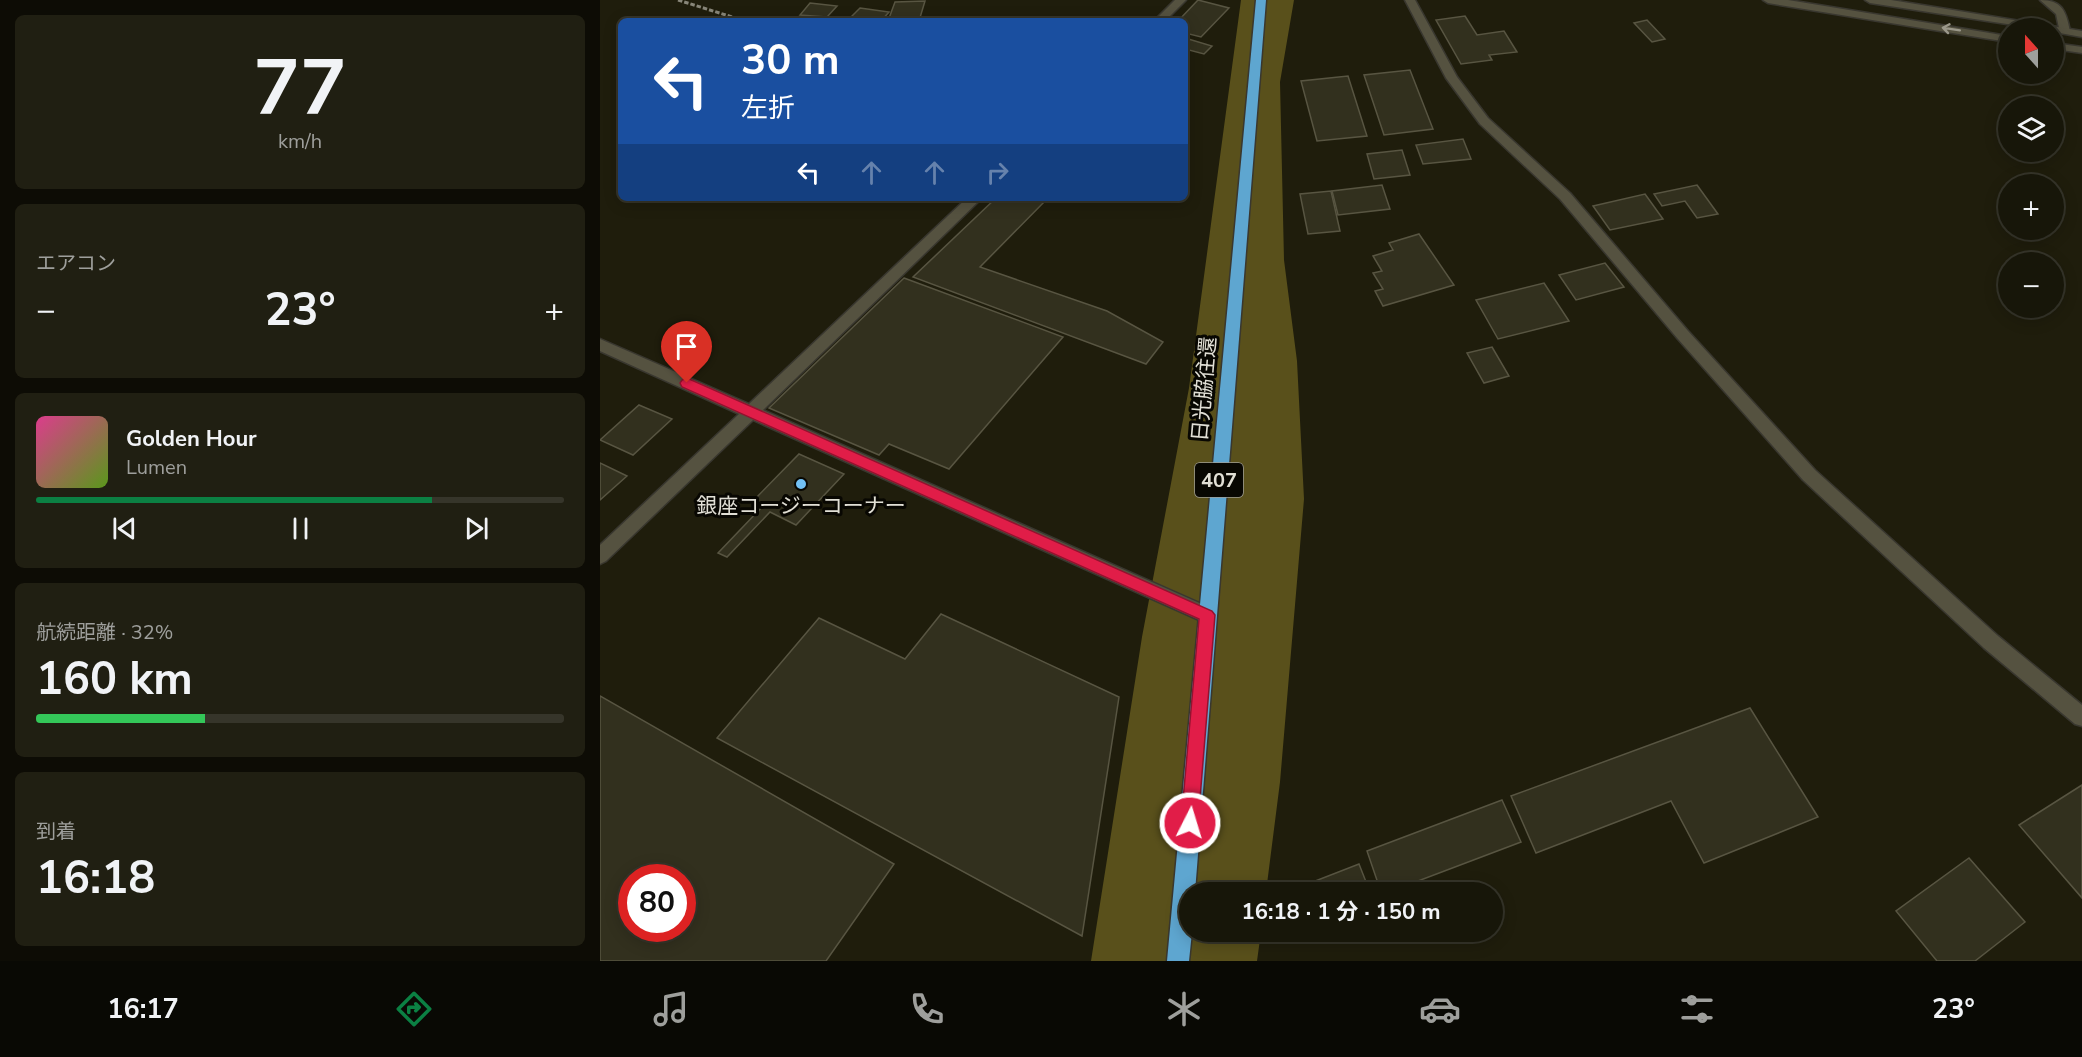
<!DOCTYPE html>
<html lang="ja">
<meta charset="utf-8">
<style>
:root{--surface:#171609;--page:#201f12;--text:#f1f3f6;--muted:#9e9f9c;--line:#36352a;--accent:#0b8043}
body{margin:0;font-family:"Nunito Sans","Noto Sans JP",sans-serif;background:var(--page);color:var(--text);height:100vh;display:flex;flex-direction:column;font-size:22px;white-space:nowrap}
*{box-sizing:border-box;margin:0}
p{font-size:20px;color:var(--muted)}
.icon{flex:none;width:33px;height:33px;fill:none;stroke:currentColor;stroke-width:2;stroke-linecap:round;stroke-linejoin:round}
.map{position:relative;flex:1;overflow:hidden}
.side{display:flex;flex-direction:column;gap:15px;padding:15px;background:#0d0c05;width:600px}
.side>*{flex:none}
.banner{position:absolute;left:18px;top:18px;width:570px;height:183px;border-radius:9px;box-shadow:0 3px 15px #0003,0 0 0 2px var(--line);background:#1a4fa0;color:#fff;overflow:hidden}
.needle{width:39px;rotate:339deg}
.tools{position:absolute;left:1398px;top:18px;display:grid;gap:12px}
.tools a{display:grid;place-items:center;width:66px;height:66px;border-radius:50%;background:var(--surface);box-shadow:0 3px 15px #0003,0 0 0 2px var(--line);font-size:30px}
.speed{position:absolute;left:18px;top:864px;display:flex;gap:12px;font-size:30px;font-weight:700;text-align:center}
.speed>*{display:grid;place-content:center;width:78px;height:78px;border-radius:50%;background:var(--surface);box-shadow:0 3px 15px #0003,0 0 0 2px var(--line);line-height:1}
.speed .limit{border:9px solid #d22;background:#fff;color:#111}
.pin{position:absolute;display:grid;place-items:center;width:51px;height:51px;color:#fff;margin:-62px -26px;border-radius:50% 50% 50% 0;rotate:-45deg;box-shadow:0 0 6px #0007}
.pin .icon{rotate:45deg}
.me{position:absolute;width:66px;margin:-33px;rotate:5deg;stroke-linejoin:round;filter:drop-shadow(0 0 4px #0008)}
.turn{display:flex;align-items:center;gap:21px;height:126px;padding:0 24px;font-size:27px}
.turn .icon{width:78px;height:78px;stroke-width:2.5}
.turn b{display:block;font-size:42px;line-height:51px}
.lanes{display:flex;align-items:center;height:57px;padding:0 24px;background:#0003;justify-content:center;gap:30px;direction:ltr}
.lanes .off{opacity:.35}
.big{font-size:45px;font-weight:700;line-height:1.1}
.side .widget{flex:1;display:flex;flex-direction:column;justify-content:center;gap:9px;min-width:0;padding:0 21px;border-radius:9px;background:var(--page)}
.side .dial{align-items:center;gap:0}
.dial b{font-size:78px;line-height:1}
.song{display:flex;align-items:center;gap:18px}
.cover{width:72px;height:72px;border-radius:9px;background:linear-gradient(135deg,hsl(330 70% 55%),hsl(90 70% 35%))}
.played{height:6px;border-radius:3px;background:linear-gradient(90deg,var(--accent) 75%,var(--line) 75%)}
.keys{display:flex;justify-content:space-around;direction:ltr}
.heat{display:flex;justify-content:space-between;align-items:center;font-size:33px;direction:ltr}
.charge{height:9px;border-radius:4px;background:linear-gradient(90deg,#34c759 32%,var(--line) 0)}
.trip{position:absolute;left:579px;top:882px;width:324px;height:60px;border-radius:30px;background:var(--surface);box-shadow:0 3px 15px #0003,0 0 0 2px var(--line);font-weight:700;line-height:60px;text-align:center}
.tabs{display:flex;height:96px;justify-content:space-around;align-items:center;background:#090904;color:var(--muted)}
.tabs .icon{width:42px;height:42px}
.tabs .selected{color:var(--accent)}
.tabs b{font-size:27px;color:var(--text)}
main{display:flex;flex:1;min-height:0}
.map>svg:first-child{display:block}
.forest{fill:#59501b}
.building{fill:#32301e;stroke:#585542;stroke-width:1.5;fill-rule:evenodd}
.lines{fill:none;stroke-linecap:round;stroke-linejoin:round}
.minor-casing{stroke:#39372f;stroke-width:3}
.tertiary-casing{stroke:#39372f;stroke-width:3}
.trunk-casing{stroke:#39372f;stroke-width:3}
.path{stroke:#888679;stroke-width:3;stroke-dasharray:4.5 2;stroke-linecap:butt}
.minor{fill:#555240;fill-rule:evenodd}
.tertiary{fill:#555240;fill-rule:evenodd}
.trunk{fill:#5ea6d0;fill-rule:evenodd}
.oneway{stroke:#9b988a}
.route{fill:#e11d48;stroke:#92132f;stroke-width:1.5}
.poi-dot{fill:#72c1f5;stroke:#080702;stroke-width:2}
.labels{text-anchor:middle;dominant-baseline:central;stroke-width:6;stroke-linejoin:round;paint-order:stroke}
.shield{fill:#080702;stroke:#a09e96;stroke-width:1.5}
.shield-label{font-size:20px;font-weight:bold;fill:#e1dfd5}
.street-label{font-size:21px;fill:#e1dfd5;stroke:#080702}
.poi-label{font-size:21px;fill:#e1dfd5;stroke:#080702}
</style>
<main>
<section class="side">
<div class="widget dial"><b>77</b><p>km/h</p></div>
<div class="widget"><p>エアコン</p>
<div class="heat"><a>−</a><b class="big">23°</b><a>+</a></div>
</div>
<div class="widget">
<div class="song"><i class="cover"></i><div><b>Golden Hour</b><p>Lumen</p></div></div>
<div class="played"></div>
<div class="keys"><svg class="icon" aria-label="previous" viewBox="0 0 24 24"><path d="M18 5L8 12l10 7zM5 5v14"/></svg><svg class="icon" aria-label="pause" viewBox="0 0 24 24"><path d="M8 5v14M16 5v14"/></svg><svg class="icon" aria-label="next" viewBox="0 0 24 24"><path d="M6 5l10 7-10 7zM19 5v14"/></svg></div>
</div>
<div class="widget"><p>航続距離 · 32%</p><b class="big">160 km</b><div class="charge"></div></div>
<div class="widget"><p>到着</p><b class="big">16:18</b></div>
</section>
<div class="map">
<svg width="1482" height="961" viewBox="0 0 1482 961">
<rect width="100%" height="100%" fill="#1f1d0c"/>
<!-- forest -->
<path class="forest" d="M641,0H694L680,82L684,260L697,361L704,499L680,782L666,892H590V932H661L657,961H491L542,637L589,388Z"/>
<!-- building -->
<g class="building">
<path d="M598,0L629,8L601,37L585,33V21H578Z"/>
<path d="M325,1L319,21H288L295,2Z"/>
<path d="M210,3L237,6L227,17L200,15Z"/>
<path d="M260,8L289,12L281,21H238L242,17L250,18Z"/>
<path d="M865,16L877,35L904,31L917,52L889,55L892,60L861,64L836,20Z"/>
<path d="M1047,20L1065,39L1052,42L1034,23Z"/>
<path d="M585,38L612,46L604,54L585,49Z"/>
<path d="M810,70L833,129L784,135L764,75Z"/>
<path d="M748,76L767,136L717,141L701,81Z"/>
<path d="M863,139L871,159L823,164L816,145Z"/>
<path d="M802,150L810,175L774,179L767,154Z"/>
<path d="M782,185L790,209L738,215L732,191Z"/>
<path d="M1097,185L1118,214L1097,218L1085,201L1062,206L1054,194Z"/>
<path d="M731,191L740,231L708,234L700,194Z"/>
<path d="M1045,194L1063,219L1010,230L993,206Z"/>
<path d="M396,198H448L380,267L507,311L563,342L546,364L313,277Z"/>
<path d="M819,234L854,285L783,306L775,291L783,289L773,273L782,271L773,256L793,250L789,243Z"/>
<path d="M1005,263L1024,287L976,300L959,275Z"/>
<path d="M304,278L463,337L349,469L289,444L279,455L169,408Z"/>
<path d="M944,283L969,321L898,339L876,300Z"/>
<path d="M892,347L909,376L884,383L867,353Z"/>
<path d="M39,405L72,419L33,455L0,440Z"/>
<path d="M199,454L244,474L196,525L170,512L127,557L118,553L162,507L152,502Z"/>
<path d="M0,463L27,476L0,500Z"/>
<path d="M341,614L519,697L482,936L117,738L219,618L305,659Z"/>
<path d="M0,696L294,864L226,961H0ZM32,878H82V928H32Z"/>
<path d="M1150,708L1218,817L1104,863L1071,801L936,853L911,796Z"/>
<path d="M1482,785V898L1419,825Z"/>
<path d="M902,800L921,842L789,892H781L767,851Z"/>
<path d="M1369,858L1425,922L1375,961H1337L1296,911Z"/>
<path d="M759,864L770,892H687Z"/>
<path d="M701,932H731L714,939Z"/>
</g>
<g class="lines">
<!-- minor casing -->
<g class="minor-casing">
<g id="minor">
<path d="M575,0H586L565,21H554Z"/>
<path d="M805,0H815L857,77L888,118L970,193L1088,331L1215,470L1398,636L1482,705V726L1475,724L1384,648L1203,480L1078,339L960,199L880,124L846,78Z"/>
<path d="M1440,0C1462,0 1466,11 1470,31L1468,33H1460L1456,14Z"/>
<path d="M367,198H382L163,410L613,609L616,615L613,621L607,623L601,621L153,420L6,561L0,564V545L139,414L0,351V339L149,404Z"/>
</g>
</g>
<!-- tertiary casing -->
<g class="tertiary-casing">
<g id="tertiary">
<path d="M1163,0H1188L1408,36V42L1168,3Z"/>
<path d="M1265,0H1291L1482,31V37L1454,32V28H1433L1270,3Z"/>
<path d="M1454,43L1482,47V53L1454,49Z"/>
</g>
</g>
<!-- trunk casing -->
<g class="trunk-casing">
<path id="trunk" d="M656,0H666L595,892H590V932H592L589,961H567Z"/>
</g>
<!-- path -->
<path class="path" d="M78,0L145,21"/>
<!-- minor -->
<use href="#minor" class="minor"/>
<!-- tertiary -->
<use href="#tertiary" class="tertiary"/>
<!-- trunk -->
<use href="#trunk" class="trunk"/>
</g>
<!-- one-way arrows -->
<defs><path id="oneway-shaft" d="M-6 0H5M1.5-3L5.5 0L1.5 3" fill="none" stroke-width="1.6" stroke-linecap="round" stroke-linejoin="round" transform="scale(1.5)"/></defs>
<use class="oneway" href="#oneway-shaft" transform="translate(1351 29) rotate(-171)"/>
<!-- route -->
<path class="route" d="M87,378L612,611L615,615L598,823L596,829L590,831L583,829L581,823L599,619L82,387L80,383L82,380Z"/>
<!-- markers -->
<circle class="poi-dot" cx="201" cy="484" r="6"/>
<g class="labels">
<!-- shield labels -->
<rect class="shield" x="595" y="463" width="48" height="34" rx="4.5"/>
<g class="shield-label">
<text x="619" y="480">407</text>
</g>
<!-- street labels -->
<g class="street-label">
<text transform="translate(604 389) rotate(-85)">日光脇往還</text>
</g>
<!-- poi labels -->
<g class="poi-label">
<text x="201" y="506">銀座コージーコーナー</text>
</g>
</g>
</svg>
<div class="tools">
<a><svg class="needle" viewBox="-14 -14 28 28"><path d="M0-13l5 13h-10z" fill="#e53935"/><path d="M0 13l5-13h-10z" fill="#9e9f9c"/></svg></a>
<a><svg class="icon" aria-label="layers" viewBox="0 0 24 24"><path d="M12 4l9 5-9 5-9-5zM3 14l9 5 9-5"/></svg></a>
<a>+</a>
<a>−</a>
</div>
<div class="speed"><div class="limit">80</div></div>
<div class="pin" style="left:87px;top:383px;background:#d93025"><svg class="icon" aria-label="arrive" viewBox="0 0 24 24"><path d="M6 21V4h12l-3 4 3 4H6"/></svg></div>
<svg class="me" style="left:590px;top:823px" viewBox="-20 -20 40 40"><circle r="17" fill="#e11d48" stroke="#fff" stroke-width="3"/><path d="M0-11L8 9 0 5-8 9z" fill="#fff"/></svg>
<div class="trip">16:18 · 1 分 · 150 m</div>
<div class="banner">
<div class="turn"><svg class="icon" aria-label="left" viewBox="0 0 24 24"><path d="M17 20v-9H6M10 6l-5 5 5 5"/></svg><div><b>30 m</b>左折</div></div>
<div class="lanes"><svg class="icon" aria-label="left" viewBox="0 0 24 24"><path d="M17 20v-9H6M10 6l-5 5 5 5"/></svg><svg class="icon off" aria-label="ahead" viewBox="0 0 24 24"><path d="M12 20V5M6 11l6-6 6 6"/></svg><svg class="icon off" aria-label="ahead" viewBox="0 0 24 24"><path d="M12 20V5M6 11l6-6 6 6"/></svg><svg class="icon off" aria-label="right" viewBox="0 0 24 24"><path d="M7 20v-9h11M14 6l5 5-5 5"/></svg></div>
</div>
</div>
</main>
<nav class="tabs">
<b>16:17</b>
<svg class="icon selected" aria-label="directions" viewBox="0 0 24 24"><path d="M12 3l9 9-9 9-9-9zM9 14v-3h6M13 9l2 2-2 2"/></svg>
<svg class="icon" aria-label="music" viewBox="0 0 24 24"><path d="M9 18V5l10-2v13"/><circle cx="6" cy="18" r="3"/><circle cx="16" cy="16" r="3"/></svg>
<svg class="icon" aria-label="phone" viewBox="0 0 24 24"><path d="M5 4h4l2 5-3 2q2 4 5 5l2-3 5 2v4C11 20 4 13 5 4z"/></svg>
<svg class="icon" aria-label="climate" viewBox="0 0 24 24"><path d="M12 3v18M4 7l16 10M4 17L20 7"/></svg>
<svg class="icon" aria-label="car" viewBox="0 0 24 24"><path d="M5 17H2v-5l4-1 3-4h7l3 4 3 1v5h-3M9 17h6M6 11h13"/><circle cx="7" cy="17" r="2"/><circle cx="17" cy="17" r="2"/></svg>
<svg class="icon" aria-label="filters" viewBox="0 0 24 24"><path d="M4 7h16M4 17h16"/><circle cx="9" cy="7" r="2"/><circle cx="15" cy="17" r="2"/></svg>
<b>23°</b>
</nav>
